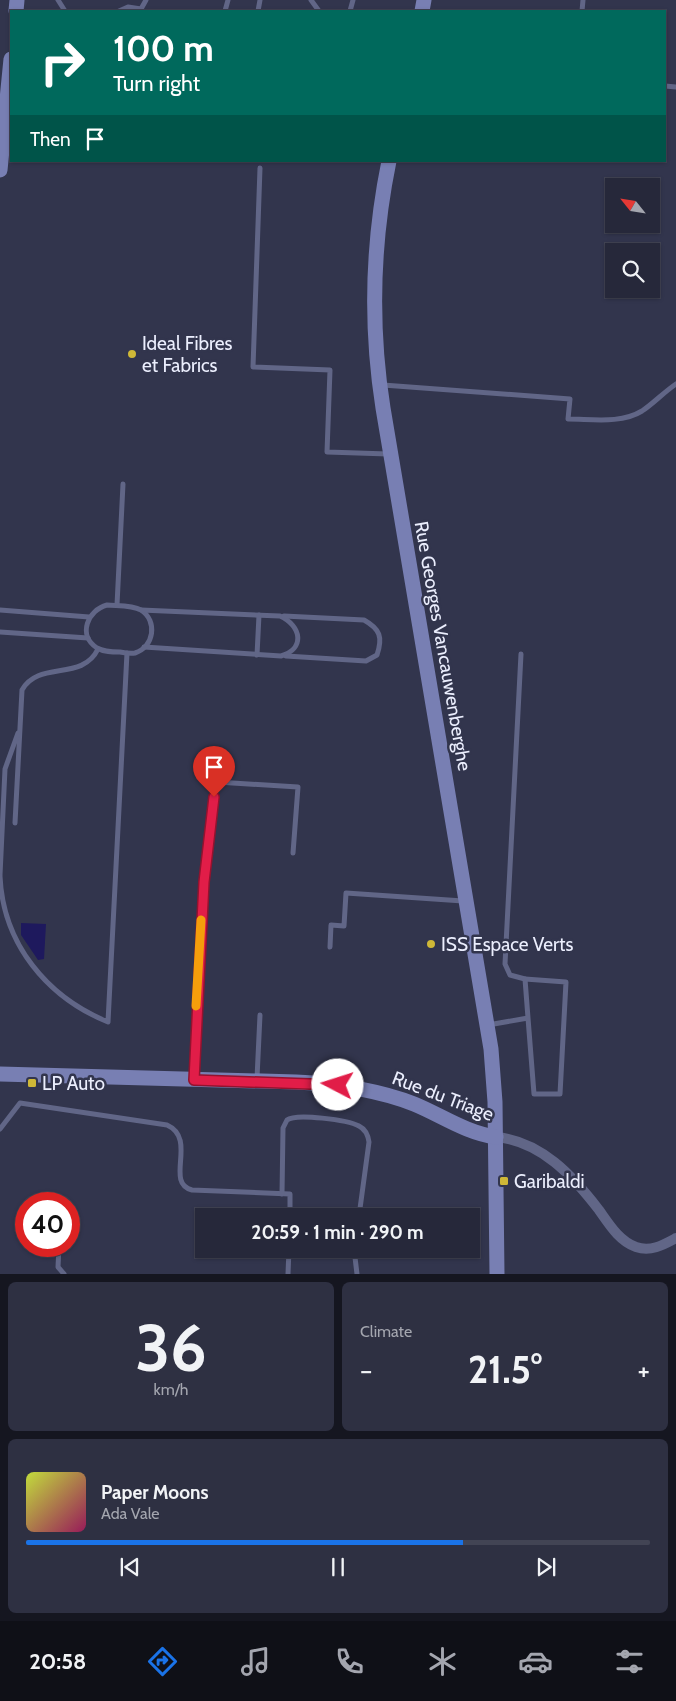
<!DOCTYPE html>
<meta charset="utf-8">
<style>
:root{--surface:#26283a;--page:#2e3042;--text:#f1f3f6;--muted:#a4a6af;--line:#424454;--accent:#1a73e8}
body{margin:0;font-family:Cabin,sans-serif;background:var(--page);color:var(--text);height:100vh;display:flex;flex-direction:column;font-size:19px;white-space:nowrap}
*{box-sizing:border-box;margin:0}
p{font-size:16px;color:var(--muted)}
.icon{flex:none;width:28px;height:28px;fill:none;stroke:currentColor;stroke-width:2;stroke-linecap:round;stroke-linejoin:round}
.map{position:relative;height:1274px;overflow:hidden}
.details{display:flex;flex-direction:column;gap:8px;padding:8px;background:#151620;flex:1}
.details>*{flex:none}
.banner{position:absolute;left:10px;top:10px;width:656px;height:152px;border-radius:0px;box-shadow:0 1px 4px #0004,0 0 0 1px var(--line);background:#00695c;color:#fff;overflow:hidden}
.needle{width:32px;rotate:300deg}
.fabs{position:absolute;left:605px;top:178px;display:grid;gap:10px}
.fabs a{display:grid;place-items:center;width:55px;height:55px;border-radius:0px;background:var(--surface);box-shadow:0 1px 4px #0004,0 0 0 1px var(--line);font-size:25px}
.speed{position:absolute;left:15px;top:1192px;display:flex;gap:10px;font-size:25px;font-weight:700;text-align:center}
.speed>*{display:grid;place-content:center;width:65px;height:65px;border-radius:50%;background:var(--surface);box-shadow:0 1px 4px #0004,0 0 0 1px var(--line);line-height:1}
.speed .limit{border:8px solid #d22;background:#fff;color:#111}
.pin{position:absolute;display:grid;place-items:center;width:42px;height:42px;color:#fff;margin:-51px -21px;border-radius:50% 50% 50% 0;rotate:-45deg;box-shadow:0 0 5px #0007}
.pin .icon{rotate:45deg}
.me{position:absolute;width:55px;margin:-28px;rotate:275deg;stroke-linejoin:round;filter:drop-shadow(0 0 4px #0008)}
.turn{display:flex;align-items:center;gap:18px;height:105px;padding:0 20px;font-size:22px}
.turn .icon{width:65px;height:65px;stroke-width:2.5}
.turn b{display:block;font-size:35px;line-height:42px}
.then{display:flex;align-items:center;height:48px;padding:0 20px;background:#0003;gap:10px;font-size:19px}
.big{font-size:38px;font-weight:700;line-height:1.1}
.details .card{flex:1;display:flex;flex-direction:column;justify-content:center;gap:8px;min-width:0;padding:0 18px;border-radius:8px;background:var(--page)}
.details .dial{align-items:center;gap:0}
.dial b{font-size:65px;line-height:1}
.song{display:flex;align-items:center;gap:15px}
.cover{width:60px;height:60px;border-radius:8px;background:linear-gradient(135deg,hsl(70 70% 55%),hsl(330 70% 35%))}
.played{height:5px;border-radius:2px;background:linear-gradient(90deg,var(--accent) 70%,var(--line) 70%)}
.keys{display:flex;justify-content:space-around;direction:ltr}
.heat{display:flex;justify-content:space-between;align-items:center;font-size:28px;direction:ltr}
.details .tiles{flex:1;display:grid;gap:8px;grid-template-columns:1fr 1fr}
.card:last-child{grid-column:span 2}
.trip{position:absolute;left:195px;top:1208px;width:285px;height:50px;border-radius:0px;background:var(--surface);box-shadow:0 1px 4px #0004,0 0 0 1px var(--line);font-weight:700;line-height:50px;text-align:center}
.menu{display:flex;height:80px;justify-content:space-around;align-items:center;background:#0f1017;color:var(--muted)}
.menu .icon{width:35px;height:35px}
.menu .on{color:var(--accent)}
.menu b{font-size:22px;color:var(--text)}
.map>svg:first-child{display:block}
.water{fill:#1e195d}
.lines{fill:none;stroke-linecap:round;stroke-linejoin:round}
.lane{stroke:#616687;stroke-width:5}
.street{stroke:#616687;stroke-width:10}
.secondary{stroke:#787fb3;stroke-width:15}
.route-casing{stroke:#92132f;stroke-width:12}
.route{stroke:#e11d48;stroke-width:9}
.slow{stroke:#f59e0b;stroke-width:9}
.poi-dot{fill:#cfb837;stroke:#32354d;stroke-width:2}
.labels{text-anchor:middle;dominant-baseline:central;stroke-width:5;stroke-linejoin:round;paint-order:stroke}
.poi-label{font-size:19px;fill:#ebeefd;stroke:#32354d;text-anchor:start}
.street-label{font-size:19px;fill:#ebeefd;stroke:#32354d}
</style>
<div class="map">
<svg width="676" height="1274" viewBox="0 0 676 1274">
<rect width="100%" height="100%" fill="#32354d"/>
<!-- water -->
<path class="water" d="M21,923L46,924L44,959L38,960L21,935Z"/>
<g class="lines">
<!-- lane -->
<g class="lane">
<path d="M58,0L65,11"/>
<path d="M311,0L319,11"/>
<path d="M141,9L146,0"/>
<path d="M119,11L128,7L141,9V11"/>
<path d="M225,11L228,0"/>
<path d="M258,11L260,0"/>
<path d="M350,11L353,0"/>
<path d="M582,11L583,0"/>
<path d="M665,86L676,87"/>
<path d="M260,168L253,367L330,370L327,452L388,454"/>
<path d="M383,385L570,399L568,419C592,419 621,424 642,411C654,403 664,392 676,384"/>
<path d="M107,605C118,606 132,605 141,610C158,621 154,647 135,653C130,654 125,653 120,652C112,652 104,652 97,648C77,635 88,610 107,605Z"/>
<path d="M117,605L123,484"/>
<path d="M0,610L89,617"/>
<path d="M141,610L280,616C302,626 305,649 281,656L144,647"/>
<path d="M284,616L364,620C380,629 383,637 377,655L366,661L286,656"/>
<path d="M0,632L88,638"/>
<path d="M521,654L505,964L510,975L525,979"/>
<path d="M257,655L259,615"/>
<path d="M15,823L22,690C39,660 82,682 98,649"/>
<path d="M0,875L5,769L18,733"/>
<path d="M0,876C3,944 47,997 108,1022L127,653"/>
<path d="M330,947L331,925L344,926L346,893L463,901"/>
<path d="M488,1025L528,1018L534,1094H560L566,982L525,979L528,1018"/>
<path d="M194,1077L203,882L217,782L298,787L293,853"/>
<path d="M257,1078L260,1015"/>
<path d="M0,1129L20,1103L167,1125C198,1139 164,1183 192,1190L290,1194V1216"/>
<path d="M282,1194L283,1128L287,1120C296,1113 348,1120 359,1126C365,1129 368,1135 369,1142L359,1216"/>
<path d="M59,1246L58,1267L64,1274"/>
<path d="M354,1249L357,1274"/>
<path d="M288,1274L289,1249"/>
</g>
<!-- street -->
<path class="street" d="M496,1137C541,1141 573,1176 599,1210C609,1224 619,1241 636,1247C651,1252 663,1245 676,1238"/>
<!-- secondary -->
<g class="secondary">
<path d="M16,11L17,0"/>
<path d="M422,11L424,0"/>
<path d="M389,161C372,244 370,325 383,408L491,1049L495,1102L497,1274"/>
<path d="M0,170L11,59"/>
<path d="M0,1074L296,1082C337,1084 376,1089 414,1104C441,1115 466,1133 496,1137"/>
</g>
</g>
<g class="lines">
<!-- route casing -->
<g class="route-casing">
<path id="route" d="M214,797L204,882L194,1080L338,1085"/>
</g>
<!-- route -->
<use href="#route" class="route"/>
<!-- slow -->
<path class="slow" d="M196,1006L201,920"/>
</g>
<!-- markers -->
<g class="poi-dot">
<circle cx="132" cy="354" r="5"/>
<circle cx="431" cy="944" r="5"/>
<rect x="27" y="1078" width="10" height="10" rx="2.5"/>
<rect x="499" y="1176" width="10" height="10" rx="2.5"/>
</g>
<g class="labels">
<!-- poi labels -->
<g class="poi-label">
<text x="142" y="343">Ideal Fibres<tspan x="142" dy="22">et Fabrics</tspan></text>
<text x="441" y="944">ISS Espace Verts</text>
<text x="42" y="1083">LP Auto</text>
<text x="514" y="1181">Garibaldi</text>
</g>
<!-- street labels -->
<g class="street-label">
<text transform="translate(443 646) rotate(80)">Rue Georges Vancauwenberghe</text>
<text transform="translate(443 1096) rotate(21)">Rue du Triage</text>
</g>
</g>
</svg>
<div class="fabs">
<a><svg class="needle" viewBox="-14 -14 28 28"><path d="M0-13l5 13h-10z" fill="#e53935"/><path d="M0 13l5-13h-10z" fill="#a4a6af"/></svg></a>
<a><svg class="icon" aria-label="search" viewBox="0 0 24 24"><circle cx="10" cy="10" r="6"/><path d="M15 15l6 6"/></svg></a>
</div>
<div class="speed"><div class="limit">40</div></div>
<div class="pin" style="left:214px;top:797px;background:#d93025"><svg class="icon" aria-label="arrive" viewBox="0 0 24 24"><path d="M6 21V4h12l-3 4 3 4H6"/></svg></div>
<svg class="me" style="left:338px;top:1085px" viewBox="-20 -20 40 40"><circle r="19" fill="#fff"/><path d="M0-13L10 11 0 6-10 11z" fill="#e11d48"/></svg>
<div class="trip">20:59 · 1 min · 290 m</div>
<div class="banner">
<div class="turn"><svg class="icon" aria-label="right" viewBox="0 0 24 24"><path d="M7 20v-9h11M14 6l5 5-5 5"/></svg><div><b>100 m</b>Turn right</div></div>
<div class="then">Then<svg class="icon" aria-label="arrive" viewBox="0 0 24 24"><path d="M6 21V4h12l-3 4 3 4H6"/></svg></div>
</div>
</div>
<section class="details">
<div class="tiles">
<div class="card dial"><b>36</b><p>km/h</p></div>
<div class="card"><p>Climate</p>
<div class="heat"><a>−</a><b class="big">21.5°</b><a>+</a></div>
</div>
<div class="card">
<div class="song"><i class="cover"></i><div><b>Paper Moons</b><p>Ada Vale</p></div></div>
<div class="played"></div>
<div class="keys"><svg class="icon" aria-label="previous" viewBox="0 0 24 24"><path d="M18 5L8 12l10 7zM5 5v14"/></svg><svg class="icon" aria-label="pause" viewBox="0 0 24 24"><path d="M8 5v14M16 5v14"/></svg><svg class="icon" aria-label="next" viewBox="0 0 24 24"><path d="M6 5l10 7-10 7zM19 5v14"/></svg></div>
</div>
</div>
</section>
<nav class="menu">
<b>20:58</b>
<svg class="icon on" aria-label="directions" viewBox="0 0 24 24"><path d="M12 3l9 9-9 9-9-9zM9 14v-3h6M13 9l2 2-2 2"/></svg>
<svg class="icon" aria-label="music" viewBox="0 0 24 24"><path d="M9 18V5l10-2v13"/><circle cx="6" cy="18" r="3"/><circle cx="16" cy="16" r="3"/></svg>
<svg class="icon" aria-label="phone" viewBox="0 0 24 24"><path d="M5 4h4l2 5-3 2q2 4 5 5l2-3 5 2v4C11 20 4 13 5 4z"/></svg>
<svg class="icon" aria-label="climate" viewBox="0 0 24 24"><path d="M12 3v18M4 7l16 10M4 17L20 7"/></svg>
<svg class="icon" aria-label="car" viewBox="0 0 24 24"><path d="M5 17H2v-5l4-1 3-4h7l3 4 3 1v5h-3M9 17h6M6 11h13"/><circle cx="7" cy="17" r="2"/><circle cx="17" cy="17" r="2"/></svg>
<svg class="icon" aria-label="filters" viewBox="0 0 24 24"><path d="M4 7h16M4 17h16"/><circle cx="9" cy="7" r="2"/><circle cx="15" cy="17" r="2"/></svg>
</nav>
